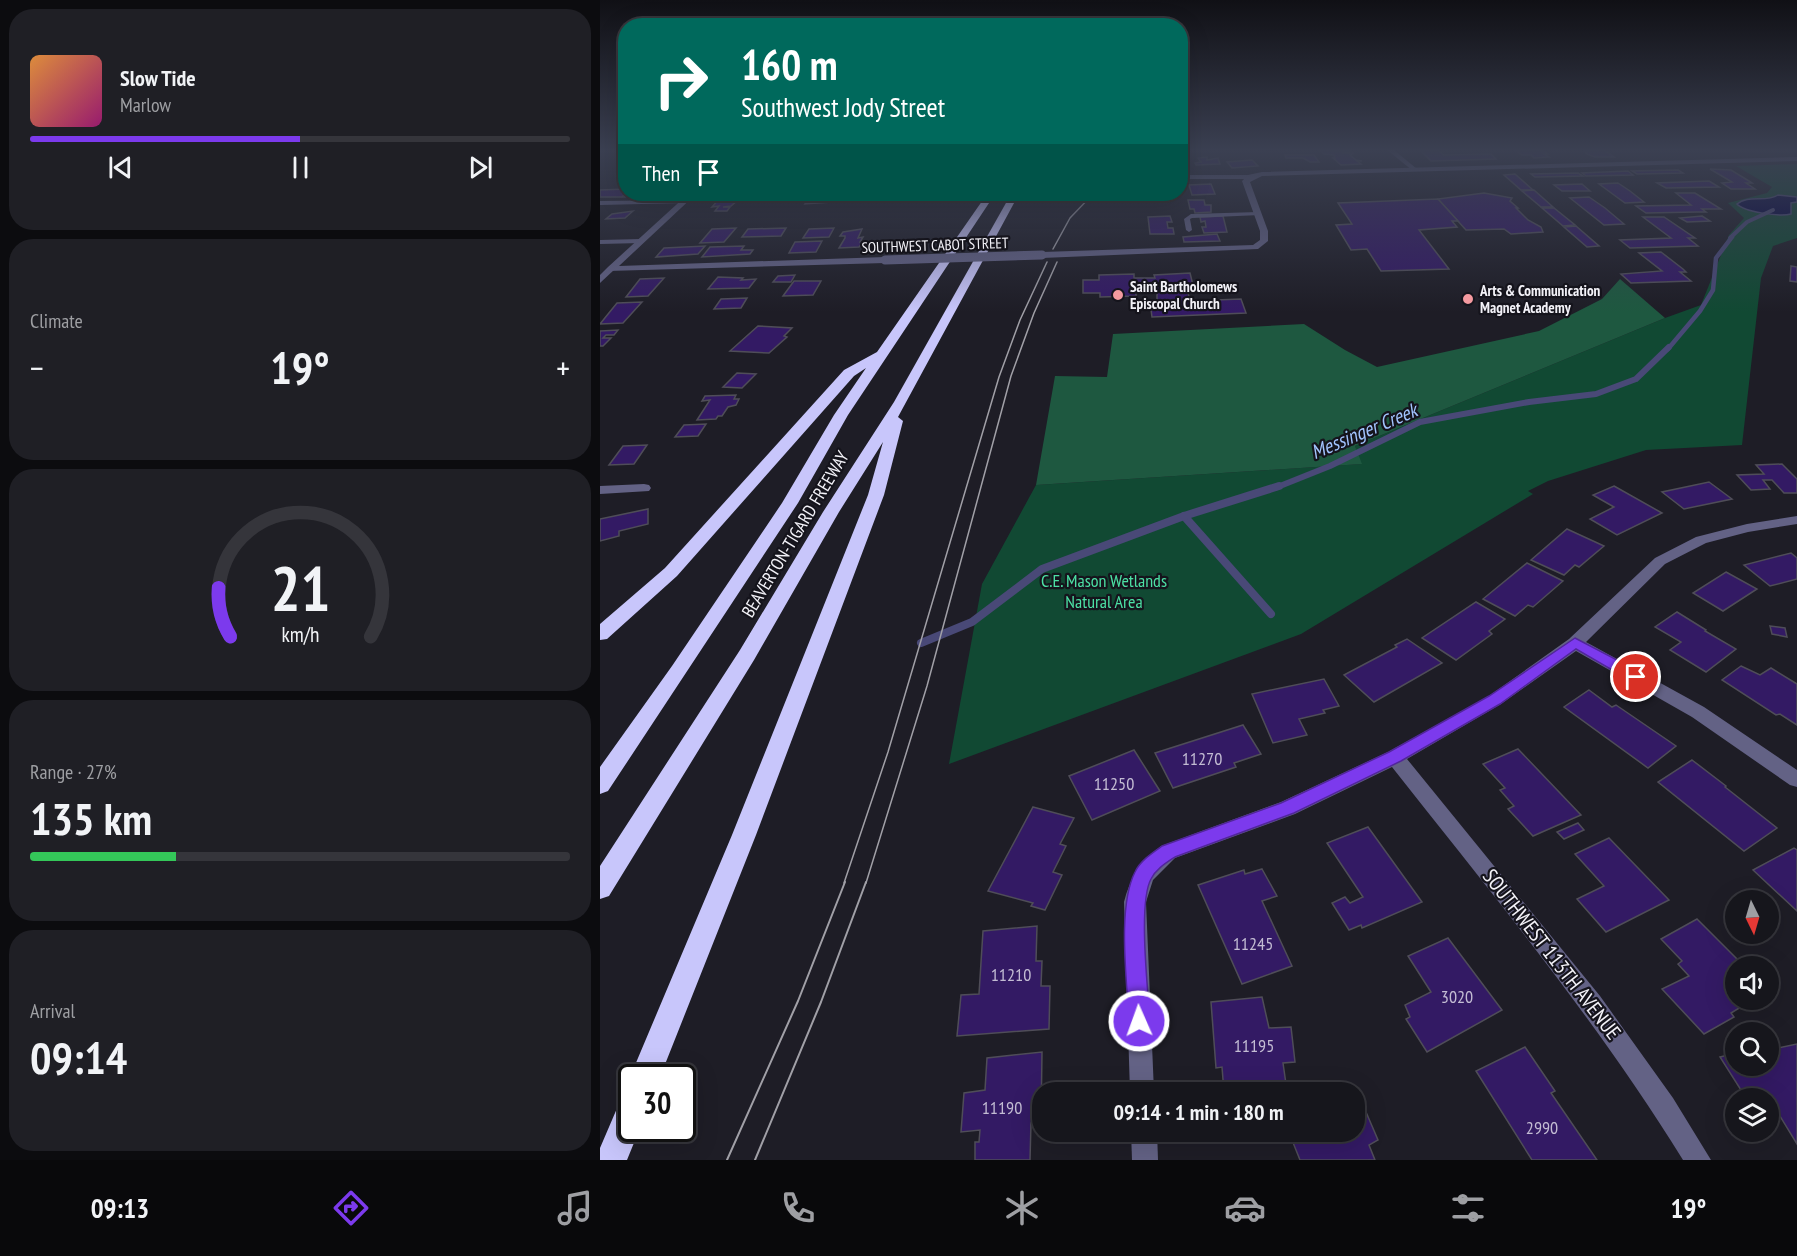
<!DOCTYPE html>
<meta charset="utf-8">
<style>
:root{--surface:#16161c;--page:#1f1f25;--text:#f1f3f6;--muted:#9e9fa3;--line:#35353b;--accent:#7c3aed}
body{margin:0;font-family:"PT Sans Narrow",sans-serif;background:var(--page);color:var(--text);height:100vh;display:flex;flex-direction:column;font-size:22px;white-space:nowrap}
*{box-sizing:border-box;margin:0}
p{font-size:20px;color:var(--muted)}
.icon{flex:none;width:33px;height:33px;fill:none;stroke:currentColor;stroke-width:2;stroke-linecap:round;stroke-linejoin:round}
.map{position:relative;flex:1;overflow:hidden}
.side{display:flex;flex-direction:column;gap:9px;padding:9px;background:#0c0c0f;width:600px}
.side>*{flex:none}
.top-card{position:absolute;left:18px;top:18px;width:570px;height:183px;border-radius:24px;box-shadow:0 6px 24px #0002,0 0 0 2px var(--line);background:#00695c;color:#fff;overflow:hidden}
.needle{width:39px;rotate:175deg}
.controls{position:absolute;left:1125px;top:890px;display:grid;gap:12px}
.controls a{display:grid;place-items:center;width:54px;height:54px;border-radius:50%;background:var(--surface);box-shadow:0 6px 24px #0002,0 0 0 2px var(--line);font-size:30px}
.speed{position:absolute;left:18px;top:1064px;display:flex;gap:12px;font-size:30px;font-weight:700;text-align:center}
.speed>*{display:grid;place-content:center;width:78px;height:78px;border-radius:50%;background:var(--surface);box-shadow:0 6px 24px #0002,0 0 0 2px var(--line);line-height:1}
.speed .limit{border:3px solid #111;border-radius:9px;background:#fff;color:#111}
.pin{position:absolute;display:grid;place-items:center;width:51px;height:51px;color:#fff;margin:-26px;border:3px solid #fff;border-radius:50%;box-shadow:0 2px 6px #0007}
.me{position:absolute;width:66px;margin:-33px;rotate:358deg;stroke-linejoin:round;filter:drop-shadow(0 0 4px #0008)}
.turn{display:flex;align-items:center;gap:21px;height:126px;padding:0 24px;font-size:27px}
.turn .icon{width:78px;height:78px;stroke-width:2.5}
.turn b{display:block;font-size:42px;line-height:51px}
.then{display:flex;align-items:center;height:57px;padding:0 24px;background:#0003;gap:12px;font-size:22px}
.big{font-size:45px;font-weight:800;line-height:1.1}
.side .card{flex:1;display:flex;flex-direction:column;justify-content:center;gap:9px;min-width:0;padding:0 21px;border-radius:24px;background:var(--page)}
.side .dial{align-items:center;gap:0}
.dial svg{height:156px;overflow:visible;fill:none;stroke:var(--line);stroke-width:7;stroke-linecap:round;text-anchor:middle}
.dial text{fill:var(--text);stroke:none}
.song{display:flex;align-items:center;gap:18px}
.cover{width:72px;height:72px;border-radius:9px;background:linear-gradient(135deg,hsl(30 70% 55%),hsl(320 70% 35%))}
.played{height:6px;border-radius:3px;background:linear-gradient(90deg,var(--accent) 50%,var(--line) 50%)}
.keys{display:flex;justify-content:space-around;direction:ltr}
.heat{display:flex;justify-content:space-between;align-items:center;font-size:33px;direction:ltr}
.charge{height:9px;border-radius:4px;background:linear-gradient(90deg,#34c759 27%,var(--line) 0)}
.trip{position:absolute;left:432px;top:1082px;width:333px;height:60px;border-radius:24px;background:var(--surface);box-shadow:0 6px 24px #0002,0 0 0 2px var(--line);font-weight:800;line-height:60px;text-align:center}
.menu{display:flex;height:96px;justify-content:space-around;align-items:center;background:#09090b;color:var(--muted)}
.menu .icon{width:42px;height:42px}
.menu .active{color:var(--accent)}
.menu b{font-size:27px;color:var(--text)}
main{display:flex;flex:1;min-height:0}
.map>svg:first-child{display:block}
.green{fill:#114933}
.forest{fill:#1e5840}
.water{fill:#000040;stroke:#494977;stroke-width:1.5}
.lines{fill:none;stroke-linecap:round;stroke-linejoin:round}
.stream-far3{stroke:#494977;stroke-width:4}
.stream-far2{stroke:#494977;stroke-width:4.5}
.stream-far1{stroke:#494977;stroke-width:6}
.stream{stroke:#494977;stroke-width:8}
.building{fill:#331a64;stroke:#4f4d58;stroke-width:1.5}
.service{fill:#636285;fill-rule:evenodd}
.minor{fill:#636285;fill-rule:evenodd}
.tertiary{fill:#636285;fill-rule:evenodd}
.motorway{fill:#c8c6fb;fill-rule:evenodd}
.tram-far1{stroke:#a1a0a7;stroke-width:1.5}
.tram{stroke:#a1a0a7;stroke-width:2}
.tertiary-bridge{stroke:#636285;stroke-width:9}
.route{fill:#7c3aed;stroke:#51269a;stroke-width:1.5}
.poi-dot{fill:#f49aa0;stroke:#15141c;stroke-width:2}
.labels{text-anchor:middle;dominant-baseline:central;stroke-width:4.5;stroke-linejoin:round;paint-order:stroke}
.far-street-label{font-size:15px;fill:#f3f2f8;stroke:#15141c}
.far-poi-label{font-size:15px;font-weight:bold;fill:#f3f2f8;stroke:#15141c;text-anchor:start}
.street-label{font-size:18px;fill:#f3f2f8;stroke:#15141c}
.park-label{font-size:18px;fill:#4ce0a4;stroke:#15141c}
.near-number-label{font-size:18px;fill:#c3bcd3}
.water-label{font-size:20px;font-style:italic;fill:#a2c4fe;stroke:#15141c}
.near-street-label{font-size:21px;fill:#f3f2f8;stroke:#15141c}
</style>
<main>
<section class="side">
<div class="card">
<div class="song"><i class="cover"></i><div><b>Slow Tide</b><p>Marlow</p></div></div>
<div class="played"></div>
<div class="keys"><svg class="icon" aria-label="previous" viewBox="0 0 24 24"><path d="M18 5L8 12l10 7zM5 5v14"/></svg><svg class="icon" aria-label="pause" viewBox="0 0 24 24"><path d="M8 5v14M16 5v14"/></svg><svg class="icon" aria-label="next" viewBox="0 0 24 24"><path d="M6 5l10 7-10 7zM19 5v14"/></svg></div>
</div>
<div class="card"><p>Climate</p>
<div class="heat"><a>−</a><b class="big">19°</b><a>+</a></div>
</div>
<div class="card dial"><svg viewBox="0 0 100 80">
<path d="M14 69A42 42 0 1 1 86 69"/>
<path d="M14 69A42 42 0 0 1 8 44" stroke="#7c3aed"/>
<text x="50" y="56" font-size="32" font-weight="700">21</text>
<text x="50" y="72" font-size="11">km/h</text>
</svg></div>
<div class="card"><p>Range · 27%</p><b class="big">135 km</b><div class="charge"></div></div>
<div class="card"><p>Arrival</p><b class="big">09:14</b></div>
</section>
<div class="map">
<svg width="1197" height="1160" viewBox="0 0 1197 1160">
<rect width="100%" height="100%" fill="#1e1d26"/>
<!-- green -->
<path class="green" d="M1197,164V238L1173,246L1161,278L1142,445L1046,450L948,481L928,491L933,494L701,634L349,764L382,584L436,485L761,464L755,446L1065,318L1101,305L1129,235L1144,218L1128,203L1167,193L1172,187L1136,166Z"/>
<!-- forest -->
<path class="forest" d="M1020,279L1065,318L755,446L762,464L436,485L455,376L507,377L513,334L704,324L745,350L777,367L939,331L1002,299Z"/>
<!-- water -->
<path class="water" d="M1178,195L1197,197V202L1191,203V214C1180,217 1144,212 1137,204C1148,194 1166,203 1178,195Z"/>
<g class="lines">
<!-- stream-far3 -->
<path class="stream-far3" d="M1130,238L1147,222L1173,210"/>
<!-- stream-far2 -->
<path class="stream-far2" d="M1068,349L1100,311L1113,290L1116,258L1132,237"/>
<!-- stream-far1 -->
<path class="stream-far1" d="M675,488L730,466L820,422L929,402L996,394L1036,379L1069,347"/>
<!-- stream -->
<g class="stream">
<path d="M584,516L671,614"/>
<path d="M321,643L372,622L442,569L584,516L679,486"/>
</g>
</g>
<!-- building -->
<g class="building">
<path d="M720,150L751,151L742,153H754L750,155L756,160L762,161H757L761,164L741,165L733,158H735L734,155L724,154Z"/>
<path d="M820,150H838L844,155L891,154L896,159L831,161Z"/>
<path d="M915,150H939L945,152L948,154H944L949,157L934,158L931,155H922Z"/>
<path d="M984,150H1004L1014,157H995L987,154L985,152H988Z"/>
<path d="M685,155H714L719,162H710L703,158H686Z"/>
<path d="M607,157V160L618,158L620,164L596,165L595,163L601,162L598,158Z"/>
<path d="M652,160L658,166L632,168L627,162Z"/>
<path d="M1110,169L1131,170L1149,181L1152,183H1146L1155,189H1131L1122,183L1132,182Z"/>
<path d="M1078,170L1083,173L1037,174L1032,171Z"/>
<path d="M1028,171L1033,175L986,176L982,173Z"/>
<path d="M978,173L983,176L935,177L931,174Z"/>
<path d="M915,174L933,190H921L904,175Z"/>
<path d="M1109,181L1119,187L1066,188L1057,183Z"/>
<path d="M1018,183L1030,191L1044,202L1025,203L999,184Z"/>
<path d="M611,184L615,194L592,195L589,185Z"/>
<path d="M982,184L990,191H962L954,185Z"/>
<path d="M26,189V193L22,197H0V190Z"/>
<path d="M934,190L953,207H941L922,191Z"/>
<path d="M884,193L912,198L910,201L918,208H916L928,220L941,227L943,232L911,234L904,229L866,230L838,199Z"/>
<path d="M1076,193H1095L1121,209H1102L1106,212H1097L1046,213L1036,206L1091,205Z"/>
<path d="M28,194H63L61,196L24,197Z"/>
<path d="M282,194L291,195L289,199L259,201L262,196Z"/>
<path d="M232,195H249L246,201L205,204L208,200H224L226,196Z"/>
<path d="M989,197L1005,208L1024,224L1004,225L970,198Z"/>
<path d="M119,199L126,198L139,199L131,206L123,207H130L127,211H115L119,206L112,207Z"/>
<path d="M838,199L858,221H852L857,227L819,230L849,269L781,271L767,249L751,250L736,225L752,224L738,203Z"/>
<path d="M588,200H604L605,205H611V212L595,213L594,209H590Z"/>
<path d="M942,208H954L975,225L963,226Z"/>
<path d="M33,211L25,218L6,219L12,214Z"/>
<path d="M570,216L572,222H567L568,228H573L574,234H550L548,217Z"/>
<path d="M623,216L627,232L604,233L602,227H606L605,221L601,222L600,217Z"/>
<path d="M1102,216L1110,221L1087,222L1080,218Z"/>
<path d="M1043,217H1064L1095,238H1088L1098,246L1030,248L1020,240L1071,238Z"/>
<path d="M976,226L999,246L987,247L964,227Z"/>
<path d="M136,228L124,242L100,243L112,229Z"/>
<path d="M186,228L181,236L142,237L148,229Z"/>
<path d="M234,228L229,237L203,238L209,229Z"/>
<path d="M262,229L258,238L263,237L260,242H263L259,247L239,248L245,238V236H240L243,232Z"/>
<path d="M617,234L620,241L584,242L583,237Z"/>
<path d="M222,241L216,252L189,253L195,242Z"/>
<path d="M105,246L98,254L56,257L64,248Z"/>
<path d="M144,246L141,250H153L150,254L102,257L110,247Z"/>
<path d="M1061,252L1083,269L1086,272H1080L1091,281L1031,283L1021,274L1062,271L1039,253Z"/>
<path d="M1191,266L1197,267V282L1190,281Z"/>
<path d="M590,273L595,293H588L590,301L641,299L646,313L552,317L550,302H557V291L536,292V296L500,297V293H483V280H499V275L534,274V278H555L554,275Z"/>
<path d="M195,275L191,282H173L178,276Z"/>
<path d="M118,277L143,278L141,280L156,279L149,288L108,289Z"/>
<path d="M64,278L48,296L26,297L40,279Z"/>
<path d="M194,281H221L213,295L183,296Z"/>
<path d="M147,298L141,308L114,309L121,299Z"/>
<path d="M42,302L23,323L0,324L17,303Z"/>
<path d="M158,326L192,328L184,336L187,337L169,353L130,351Z"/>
<path d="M18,330L14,335H6L3,338H11L3,346H0V331Z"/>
<path d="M137,373L156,374L142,388L123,387Z"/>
<path d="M136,395L134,399H139L136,405L128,407L122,416H118L116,419L97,420L110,400L102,401L105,396Z"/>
<path d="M106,424L98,436L75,437L84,425Z"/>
<path d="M47,445L34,464L9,465L23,446Z"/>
<path d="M1182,464L1197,479V493H1184L1172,480H1163L1170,489L1151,490L1137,475L1164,474L1156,465Z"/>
<path d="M1109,482L1132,499L1084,509L1062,492Z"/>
<path d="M1014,486L1062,513L1017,535L990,519L1014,507L993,495Z"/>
<path d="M48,509V524L19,531V536L0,541V519Z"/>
<path d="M967,529L1004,546L979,567L975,565L964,575L931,560Z"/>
<path d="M1191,553L1197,558V579L1170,586L1144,565Z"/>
<path d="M927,563L963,581L933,607L928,605L915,616L883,599Z"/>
<path d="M1126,572L1157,589L1123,611L1093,593Z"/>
<path d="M876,602L905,619L889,631L892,634L856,660L822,638Z"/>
<path d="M1077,612L1106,630L1105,631L1136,649L1106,672L1070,650L1081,642L1055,627Z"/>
<path d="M1170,626L1185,628L1187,637L1172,634Z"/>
<path d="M807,639L842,663L774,702L744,675L797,647L795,645Z"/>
<path d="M1141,666L1160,675L1171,668L1197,684V725L1180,714L1176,715L1122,680Z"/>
<path d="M724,679L739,706L723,710L725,713L699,719L707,735L673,743L652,694Z"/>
<path d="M989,690L1012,707L1016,705L1076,746L1048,768L964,707Z"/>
<path d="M643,725L661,754L634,763L636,767L573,788L555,753Z"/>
<path d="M918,749L981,815L933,836L908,809L914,806L900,790L905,788L883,764Z"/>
<path d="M534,750L560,791L492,820L469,776Z"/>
<path d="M1092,760L1126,786L1125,787L1177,828L1144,851L1058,782Z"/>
<path d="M433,807L474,818L460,844L466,846L453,872L462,875L445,910L431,906L433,903L388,891Z"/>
<path d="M978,823L984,830L964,839L957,832Z"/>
<path d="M768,827L822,902L762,928L761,925L749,930L732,903L745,897L750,903L763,897L727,843Z"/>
<path d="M1009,838L1069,900L1006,932L977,899L1004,886L975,854Z"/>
<path d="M1194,848L1197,850V911L1153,870Z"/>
<path d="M662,869L677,896L662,901L692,966L642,984L598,885L644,870L645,874Z"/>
<path d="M1097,919L1144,966H1136V999H1154L1131,1013L1134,1017L1104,1034L1062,989L1089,976L1078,964L1082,961L1061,939Z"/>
<path d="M437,926L436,961H442L441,986H450L449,1029L357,1036L361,995L379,994L383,931Z"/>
<path d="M848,938L902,1010L827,1052L806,1019L810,1017L805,1005L831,992L808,956Z"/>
<path d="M662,997L669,1028L691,1027L695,1062L683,1063L686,1084L696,1083L697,1092H624L622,1067L616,1068L611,1002Z"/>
<path d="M1197,1044V1144L1172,1103H1168V1098H1146L1120,1057L1136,1053V1065H1168V1050Z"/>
<path d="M925,1047L955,1091L951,1093L997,1160H932L876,1071Z"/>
<path d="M442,1052L441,1122L431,1123L430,1160H375V1142H379L380,1130L361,1132L364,1093L385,1090L387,1058Z"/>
<path d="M766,1112L778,1140L769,1145L775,1160H700L692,1140L717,1131H754V1117Z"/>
</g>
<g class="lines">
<!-- service -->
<g class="service">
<path d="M86,200L84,203L0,205V201Z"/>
<path d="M658,212L661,214L660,215L592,218L590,219L592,230L589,232L586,230L584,219L591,214Z"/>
<path d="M0,240L41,239L44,241L41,243L0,244Z"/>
</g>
<!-- minor -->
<g class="minor">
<path d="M787,150H794L817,169L812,170Z"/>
<path d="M580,175H651L655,177L651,179H580Z"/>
<path d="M8,267L15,269L0,283V275Z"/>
<path d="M44,484L49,485L51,488L49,491L0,494V486Z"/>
<path d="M1197,516V524L1148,532L1106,543L1065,564L986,642L1104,707L1197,770V787L1190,785L1092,717L976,651L901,704L807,759L1000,996L1073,1098L1111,1160H1083C997,1021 893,895 792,767L695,814L575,858L553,880L546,902L554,1092H530L524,902C530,878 541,861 561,846L681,802L788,752L889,696L969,639L1055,558L1096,537L1147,524Z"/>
<path d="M531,1131H557L558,1160H532Z"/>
</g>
<!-- tertiary -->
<g class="tertiary">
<path d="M1197,157V161L662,176L650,182L668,231V241L658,249L442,258L438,255L442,252L653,245L660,240V231L642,181L648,175L662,172Z"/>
<path d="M88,194H96L19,266L285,257L289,260L285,263L8,271V267Z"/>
</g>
<!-- motorway -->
<g class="motorway">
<path d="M387,194H395L248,415L198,503L8,791L0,794V767L72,666L182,503L234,415L266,368L254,376L77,576L7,639L0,640V624L65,568L244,370L277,352Z"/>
<path d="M411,194H419L298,417L303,421L284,495L156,835L60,1077H32V1080L30,1077L132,835L268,495L283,442L239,512L154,660L9,896L0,899V866L140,650L223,512L294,402Z"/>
<path d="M32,1095V1128H40L27,1160H0V1148L21,1099Z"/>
</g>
<!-- tram-far1 -->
<g class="tram-far1">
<path d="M453,249L470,218L493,194"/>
<path d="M244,883L288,752L399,377L420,320L447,262"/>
<path d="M266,883L327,686L411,376L434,313L457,262"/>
</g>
<!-- tram -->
<g class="tram">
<path d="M127,1160L198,1001L245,882"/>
<path d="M155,1160L221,1002L266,882"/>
</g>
<!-- tertiary-bridge -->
<path class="tertiary-bridge" d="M285,260L442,255"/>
</g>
<!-- sky -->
<linearGradient id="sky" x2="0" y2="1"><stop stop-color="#101015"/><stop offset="0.48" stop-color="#3b4052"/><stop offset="1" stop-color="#3b4052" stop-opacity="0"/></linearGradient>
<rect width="1197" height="312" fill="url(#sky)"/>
<!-- route -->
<path class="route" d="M975,638L1042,673L1044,677L1042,681H1031L976,649L900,704L801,761L694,813L575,857C566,863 556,869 551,879C538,903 548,990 550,1021L547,1028L539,1032L532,1028L529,1021C527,981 517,907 535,872C540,861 552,853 562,846L681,803L789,752L889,696Z"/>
<!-- markers -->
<g class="poi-dot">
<circle cx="518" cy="295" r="6"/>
<circle cx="868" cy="299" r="6"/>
</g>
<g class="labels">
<!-- far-street labels -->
<g class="far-street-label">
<text transform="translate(335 245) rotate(-2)">SOUTHWEST CABOT STREET</text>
</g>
<!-- far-poi labels -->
<g class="far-poi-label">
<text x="530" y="286">Saint Bartholomews<tspan x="530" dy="17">Episcopal Church</tspan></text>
<text x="880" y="290">Arts &amp; Communication<tspan x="880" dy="17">Magnet Academy</tspan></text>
</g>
<!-- street labels -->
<g class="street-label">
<text transform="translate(195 534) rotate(-59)">BEAVERTON-TIGARD FREEWAY</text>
</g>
<!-- park labels -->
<g class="park-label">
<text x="504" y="580">C.E. Mason Wetlands<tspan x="504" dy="21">Natural Area</tspan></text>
</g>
<!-- near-number labels -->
<g class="near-number-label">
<text x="602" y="758">11270</text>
<text x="514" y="783">11250</text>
<text x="653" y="943">11245</text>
<text x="411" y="974">11210</text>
<text x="857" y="996">3020</text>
<text x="654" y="1045">11195</text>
<text x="402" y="1107">11190</text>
<text x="942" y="1127">2990</text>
</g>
<!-- water labels -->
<g class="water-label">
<text transform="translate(764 431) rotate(-23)">Messinger Creek</text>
</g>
<!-- near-street labels -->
<g class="near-street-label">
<text transform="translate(952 954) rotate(52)">SOUTHWEST 113TH AVENUE</text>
</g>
</g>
</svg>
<div class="controls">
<a><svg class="needle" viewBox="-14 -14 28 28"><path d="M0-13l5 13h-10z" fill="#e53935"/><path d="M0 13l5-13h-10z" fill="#9e9fa3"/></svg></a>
<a><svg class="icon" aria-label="sound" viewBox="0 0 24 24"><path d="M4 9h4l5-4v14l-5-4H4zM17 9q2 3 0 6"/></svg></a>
<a><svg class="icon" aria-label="search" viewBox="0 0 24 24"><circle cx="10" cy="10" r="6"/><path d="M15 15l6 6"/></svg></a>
<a><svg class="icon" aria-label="layers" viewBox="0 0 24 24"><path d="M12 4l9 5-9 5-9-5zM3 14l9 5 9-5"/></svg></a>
</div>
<div class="speed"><div class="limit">30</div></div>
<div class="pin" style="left:1036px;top:677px;background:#d93025"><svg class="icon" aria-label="arrive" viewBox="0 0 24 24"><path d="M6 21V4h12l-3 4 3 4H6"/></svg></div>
<svg class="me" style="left:539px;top:1021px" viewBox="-20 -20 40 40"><circle r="17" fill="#7c3aed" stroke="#fff" stroke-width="3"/><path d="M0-11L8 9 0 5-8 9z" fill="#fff"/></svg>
<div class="trip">09:14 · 1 min · 180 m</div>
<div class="top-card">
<div class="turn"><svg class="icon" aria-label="right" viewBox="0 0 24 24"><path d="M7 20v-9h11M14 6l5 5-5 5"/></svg><div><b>160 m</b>Southwest Jody Street</div></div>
<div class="then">Then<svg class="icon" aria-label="arrive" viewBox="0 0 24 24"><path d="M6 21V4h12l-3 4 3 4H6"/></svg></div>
</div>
</div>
</main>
<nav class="menu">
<b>09:13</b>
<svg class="icon active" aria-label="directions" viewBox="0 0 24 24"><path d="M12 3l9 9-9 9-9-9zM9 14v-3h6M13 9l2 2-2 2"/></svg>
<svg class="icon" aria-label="music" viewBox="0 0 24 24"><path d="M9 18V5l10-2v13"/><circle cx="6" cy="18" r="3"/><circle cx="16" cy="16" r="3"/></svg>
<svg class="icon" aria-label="phone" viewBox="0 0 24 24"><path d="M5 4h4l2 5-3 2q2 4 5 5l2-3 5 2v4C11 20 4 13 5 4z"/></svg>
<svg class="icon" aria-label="climate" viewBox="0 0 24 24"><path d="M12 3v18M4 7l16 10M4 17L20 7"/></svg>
<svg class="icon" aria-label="car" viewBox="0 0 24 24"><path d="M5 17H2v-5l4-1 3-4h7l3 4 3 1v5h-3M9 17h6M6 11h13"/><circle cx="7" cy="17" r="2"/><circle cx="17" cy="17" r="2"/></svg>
<svg class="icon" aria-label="filters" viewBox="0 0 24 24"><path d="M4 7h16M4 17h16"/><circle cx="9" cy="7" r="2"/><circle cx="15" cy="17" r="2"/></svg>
<b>19°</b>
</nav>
